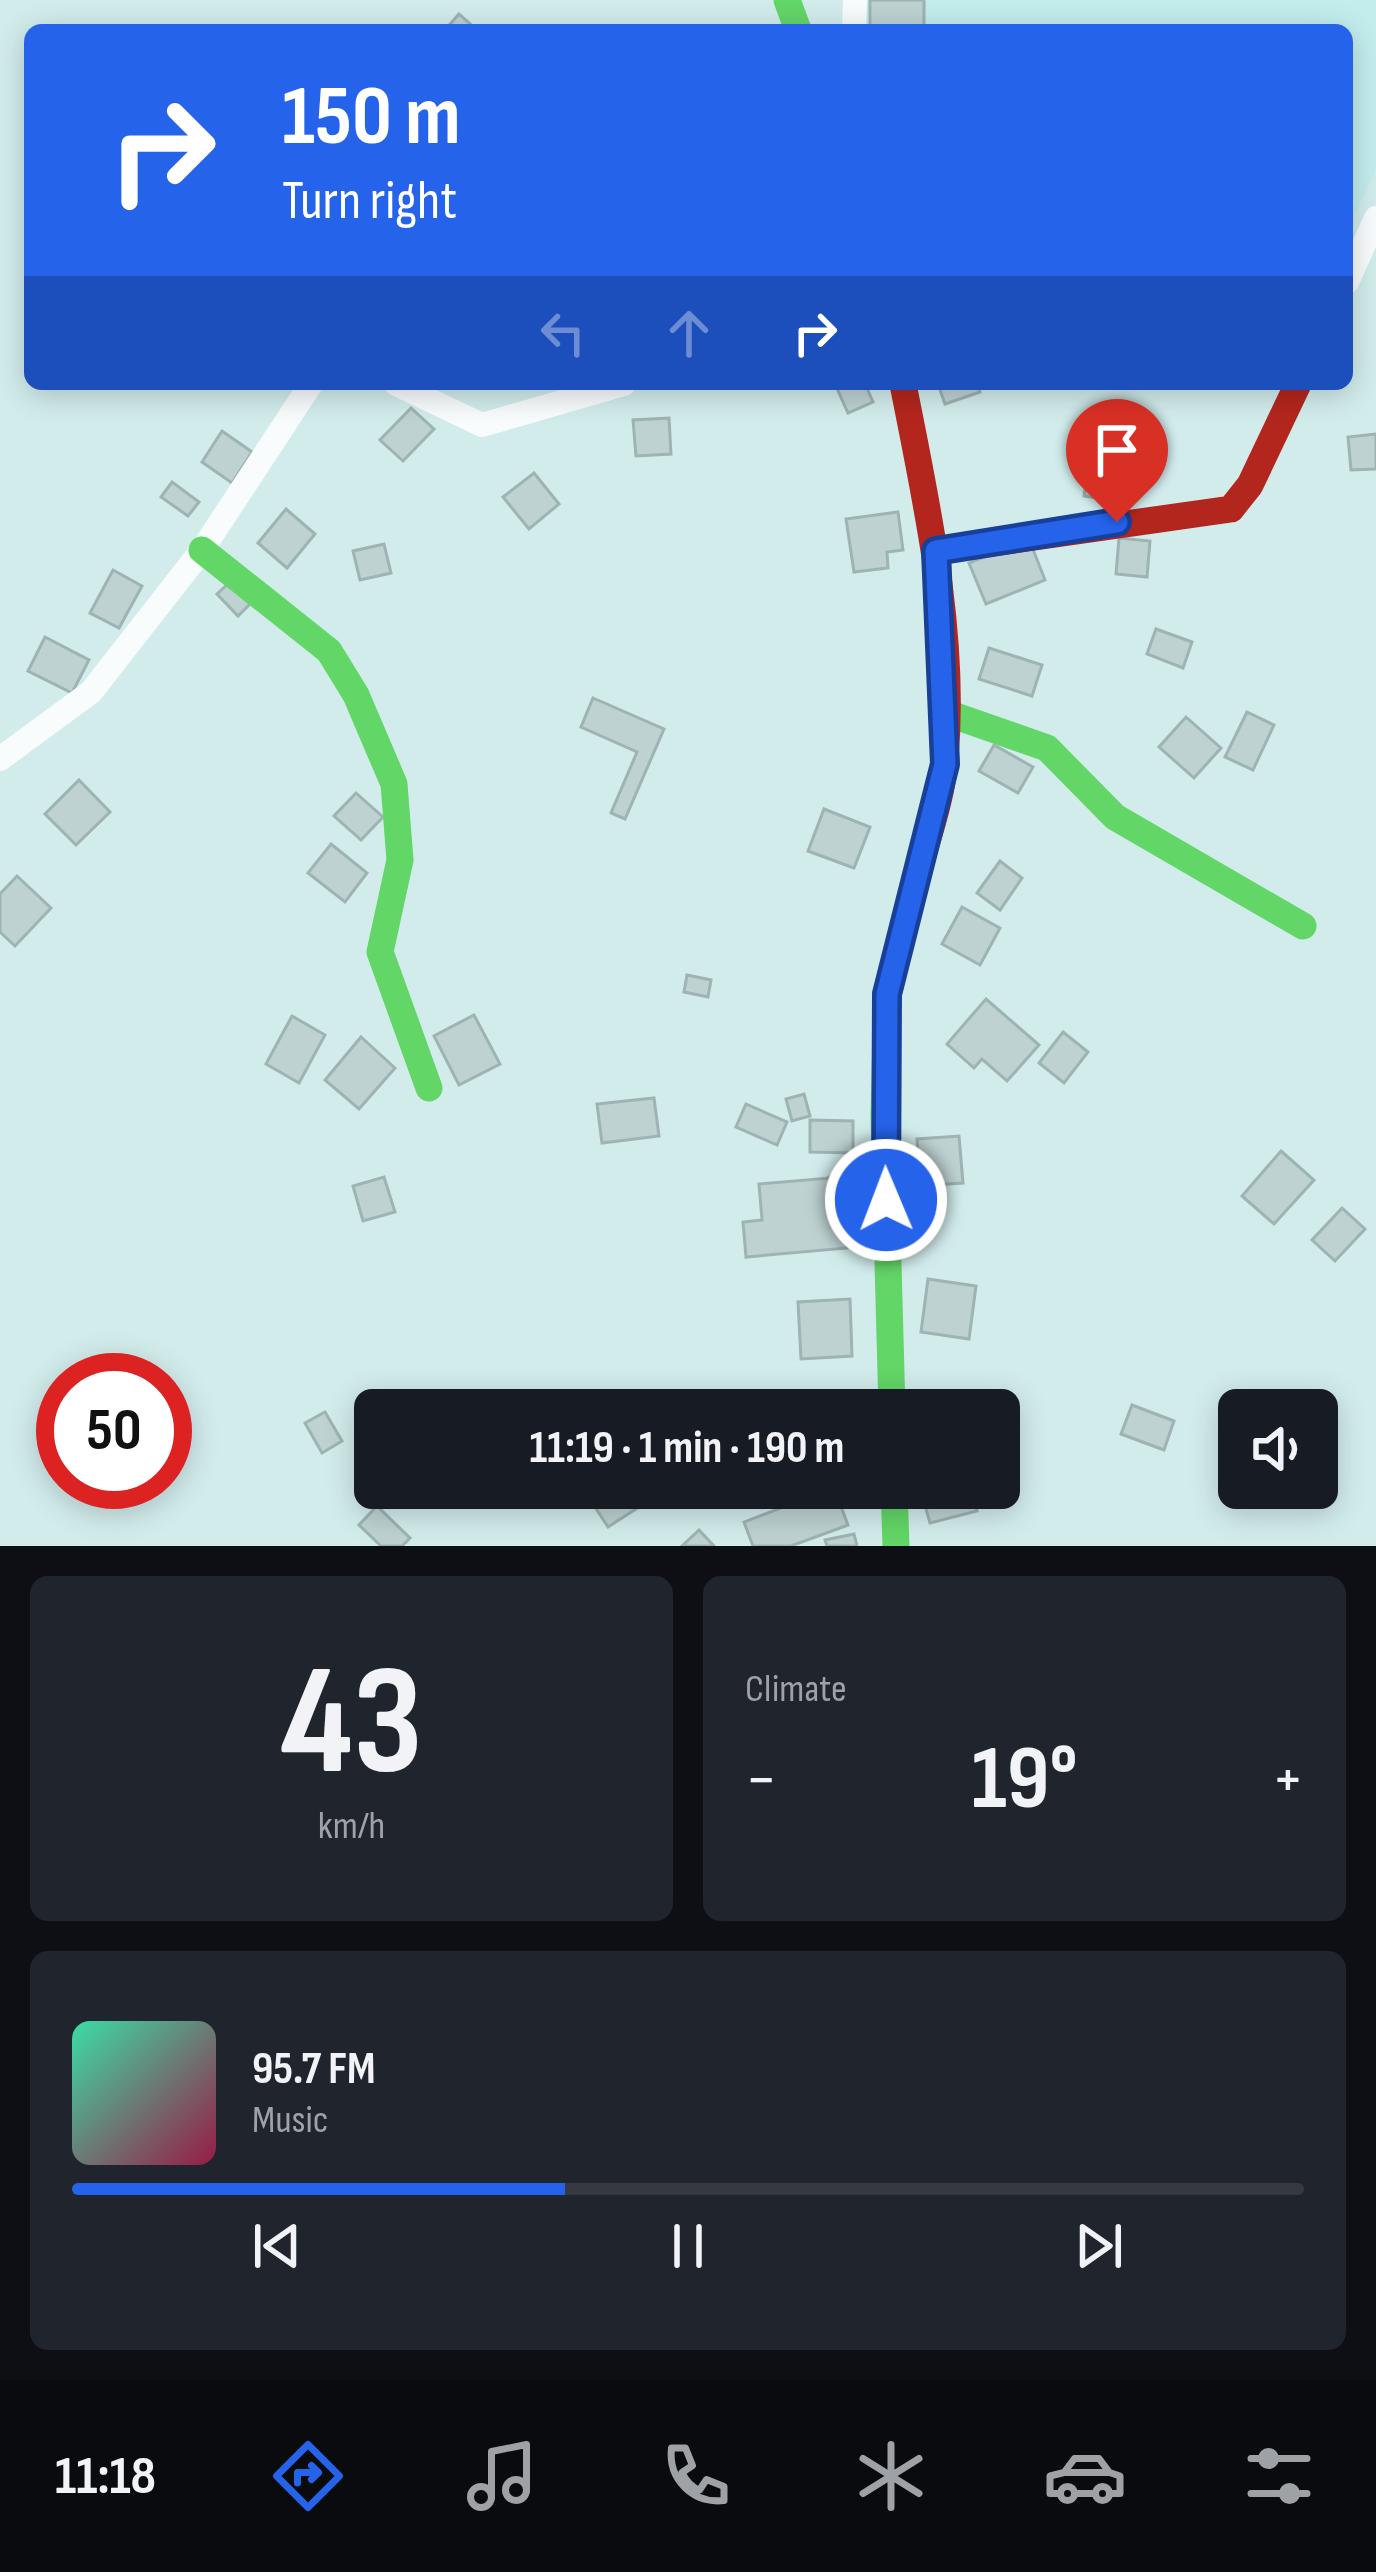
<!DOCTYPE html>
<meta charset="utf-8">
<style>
:root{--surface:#171b24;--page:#20242c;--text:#f1f3f6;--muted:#9ea1a6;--line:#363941;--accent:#2563eb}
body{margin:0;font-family:"Sofia Sans Condensed",sans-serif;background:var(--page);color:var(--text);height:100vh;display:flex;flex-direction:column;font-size:45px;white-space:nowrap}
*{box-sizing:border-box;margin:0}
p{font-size:39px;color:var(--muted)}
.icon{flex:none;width:66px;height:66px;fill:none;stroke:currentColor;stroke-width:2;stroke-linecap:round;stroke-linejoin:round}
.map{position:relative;height:1546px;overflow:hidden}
.panel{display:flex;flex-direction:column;gap:30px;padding:30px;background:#0d0f14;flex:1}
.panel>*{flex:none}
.top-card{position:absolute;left:24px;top:24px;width:1329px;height:366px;border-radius:18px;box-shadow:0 6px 30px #0003;background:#2563eb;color:#fff;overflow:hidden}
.buttons{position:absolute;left:1218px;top:1389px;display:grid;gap:24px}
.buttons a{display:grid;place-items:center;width:120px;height:120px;border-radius:18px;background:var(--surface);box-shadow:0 6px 30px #0003;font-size:60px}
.speed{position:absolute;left:36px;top:1353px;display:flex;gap:24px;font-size:60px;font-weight:700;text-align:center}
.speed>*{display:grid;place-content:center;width:156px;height:156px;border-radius:50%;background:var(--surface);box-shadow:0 6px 30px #0003;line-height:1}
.speed .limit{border:18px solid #d22;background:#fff;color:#111}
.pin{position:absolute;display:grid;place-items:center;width:102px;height:102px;color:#fff;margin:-123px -51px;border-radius:50% 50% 50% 0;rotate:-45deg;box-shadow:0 0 12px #0007}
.pin .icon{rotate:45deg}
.me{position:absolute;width:132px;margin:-66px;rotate:359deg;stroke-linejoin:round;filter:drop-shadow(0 0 9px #0008)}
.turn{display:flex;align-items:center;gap:42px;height:252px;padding:0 60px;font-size:54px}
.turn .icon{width:156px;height:156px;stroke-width:2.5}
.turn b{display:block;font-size:84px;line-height:102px}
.lanes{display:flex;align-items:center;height:114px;padding:0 60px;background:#0003;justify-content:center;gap:60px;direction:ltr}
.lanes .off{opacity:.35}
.big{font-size:90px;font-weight:700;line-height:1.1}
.panel .widget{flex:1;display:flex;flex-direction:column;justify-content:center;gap:18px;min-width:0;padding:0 42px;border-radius:18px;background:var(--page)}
.panel .dial{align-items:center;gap:0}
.dial b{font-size:156px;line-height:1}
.song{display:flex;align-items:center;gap:36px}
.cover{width:144px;height:144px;border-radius:18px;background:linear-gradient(135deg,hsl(160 70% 55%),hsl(340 70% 35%))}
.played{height:12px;border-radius:6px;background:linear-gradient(90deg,var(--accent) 40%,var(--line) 40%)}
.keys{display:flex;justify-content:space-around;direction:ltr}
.heat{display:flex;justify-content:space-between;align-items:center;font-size:66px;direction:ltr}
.panel .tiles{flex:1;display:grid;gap:30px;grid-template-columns:1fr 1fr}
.widget:last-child{grid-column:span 2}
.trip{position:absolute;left:354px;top:1389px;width:666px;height:120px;border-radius:18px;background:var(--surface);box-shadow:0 6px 30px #0003;font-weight:700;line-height:120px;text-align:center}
.dock{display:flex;height:192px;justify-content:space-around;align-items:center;background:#090b0e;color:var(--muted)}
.dock .icon{width:84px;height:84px}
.dock .on{color:var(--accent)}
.dock b{font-size:54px;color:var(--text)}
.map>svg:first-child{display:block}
.built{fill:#c3eded}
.building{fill:#bed2d2;stroke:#9eb3b3;stroke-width:3}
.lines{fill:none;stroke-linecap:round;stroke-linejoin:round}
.street{stroke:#f8fcfc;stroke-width:24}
.fast{stroke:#63d668;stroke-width:27}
.jam{stroke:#b3261e;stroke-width:27}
.route-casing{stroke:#184099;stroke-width:30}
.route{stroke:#2563eb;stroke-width:21}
</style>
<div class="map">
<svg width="1376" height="1546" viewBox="0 0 1376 1546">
<rect width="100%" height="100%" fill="#d2ecec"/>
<!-- built -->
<path class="built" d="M847,0H1376V169L1347,231V30H848Z"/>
<!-- building -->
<g class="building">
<rect x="870" y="0" width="54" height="30"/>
<path d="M459,14L477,30H445Z"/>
<path d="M835,384H865L873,402L848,413Z"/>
<path d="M938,384H977L980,392L945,404Z"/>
<path d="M411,408L434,429L403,461L380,440Z"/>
<path d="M669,418L671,454L636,456L633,420Z"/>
<path d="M222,431L252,452L232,483L202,462Z"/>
<path d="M1376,434V469L1351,470L1348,437Z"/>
<path d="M1088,469L1114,473L1110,500L1084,496Z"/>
<path d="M534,473L559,504L529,529L503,497Z"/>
<path d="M172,482L199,502L188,516L161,497Z"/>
<path d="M286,509L315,534L287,568L258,543Z"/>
<path d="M898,512L903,550L887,552L888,568L854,572L846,519Z"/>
<path d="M1119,538L1150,541L1147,577L1116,574Z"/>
<path d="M1029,539L1045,580L986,604L969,563Z"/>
<path d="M384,544L391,573L360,580L353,551Z"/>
<path d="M113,570L142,586L119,628L90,613Z"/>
<path d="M231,581L252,602L238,616L217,594Z"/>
<path d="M1156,629L1192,642L1183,668L1147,654Z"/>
<path d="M45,637L89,660L72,693L28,671Z"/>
<path d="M989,648L1042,665L1032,696L979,679Z"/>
<path d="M593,698L664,729L625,819L611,813L637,752L581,727Z"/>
<path d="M1247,712L1274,725L1253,770L1225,757Z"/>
<path d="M1186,717L1221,748L1194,778L1159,747Z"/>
<path d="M994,745L1033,767L1018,793L979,771Z"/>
<path d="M79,780L110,812L76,845L45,814Z"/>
<path d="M356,793L383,817L361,840L334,816Z"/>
<path d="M824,809L870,827L854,868L808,851Z"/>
<path d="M331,844L367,873L345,902L308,873Z"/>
<path d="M1000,861L1022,878L1000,910L977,893Z"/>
<path d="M17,876L51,908L15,946L0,932V894Z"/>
<path d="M962,907L1000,928L980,965L942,944Z"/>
<path d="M687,975L711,980L708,997L684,992Z"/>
<path d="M986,999L1039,1045L1007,1081L982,1059L974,1068L947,1044Z"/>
<path d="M474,1015L500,1064L459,1085L434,1036Z"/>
<path d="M292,1016L325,1035L299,1083L266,1064Z"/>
<path d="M1063,1032L1088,1052L1064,1083L1039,1063Z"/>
<path d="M361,1037L395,1068L359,1109L325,1080Z"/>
<path d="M804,1094L810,1116L792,1121L786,1099Z"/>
<path d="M654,1098L659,1136L602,1143L597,1104Z"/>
<path d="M746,1104L787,1122L777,1145L736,1127Z"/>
<path d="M810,1120L853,1121V1153L810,1152Z"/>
<path d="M959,1136L963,1183L934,1185L935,1199L922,1200L917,1139Z"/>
<path d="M1281,1151L1314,1180L1274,1224L1242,1196Z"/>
<path d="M847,1172L858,1205L840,1210L829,1177Z"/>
<path d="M384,1177L395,1212L363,1221L353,1186Z"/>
<path d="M829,1178L832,1214L844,1213L847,1248L746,1257L743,1222L762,1220L759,1184Z"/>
<path d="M1342,1208L1365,1229L1335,1261L1312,1240Z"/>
<path d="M928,1279L976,1286L969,1339L921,1332Z"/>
<path d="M850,1299L852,1356L801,1359L798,1302Z"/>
<path d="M1132,1405L1174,1421L1164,1450L1121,1434Z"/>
<path d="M325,1412L342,1441L322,1453L305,1423Z"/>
<path d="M618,1488H651L656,1496L608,1527L593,1504Z"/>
<path d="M834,1488L848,1525L791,1546H753L744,1522Z"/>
<path d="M950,1488H971L977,1511L930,1523L922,1495Z"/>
<path d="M377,1506L410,1538L402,1546H381L359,1525Z"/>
<path d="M699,1530L714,1546H682Z"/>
<path d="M854,1534L857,1546H827L825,1540Z"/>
</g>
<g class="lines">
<!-- street -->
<g class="street">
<path d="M854,30L855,0"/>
<path d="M1347,282L1376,218"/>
<path d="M396,384L482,425L624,384"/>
<path d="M0,759L91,692L202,550L311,384"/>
</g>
<!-- fast -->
<g class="fast">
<path d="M787,0L798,30"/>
<path d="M202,550L329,651L356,695L394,784L400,860L380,952L429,1088"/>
<path d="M947,713L1047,748L1115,817L1303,926"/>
<path d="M892,1410L884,1116L887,994L915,884"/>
<path d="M894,1488L896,1546"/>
</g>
<!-- jam -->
<g class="jam">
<path d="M903,384C927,506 956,634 945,759C942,800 925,844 915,884"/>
<path d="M936,551L1231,509L1250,485L1298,384"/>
</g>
</g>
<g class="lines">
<!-- route casing -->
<g class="route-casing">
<path id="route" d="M886,1200L887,994L945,764L936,551L1117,522"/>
</g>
<!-- route -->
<use href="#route" class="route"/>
</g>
</svg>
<div class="buttons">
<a><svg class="icon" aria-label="sound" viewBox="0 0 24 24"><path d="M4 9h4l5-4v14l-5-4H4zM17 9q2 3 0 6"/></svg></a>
</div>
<div class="speed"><div class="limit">50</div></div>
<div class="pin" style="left:1117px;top:522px;background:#d93025"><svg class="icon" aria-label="arrive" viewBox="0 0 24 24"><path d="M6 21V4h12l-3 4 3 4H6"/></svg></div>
<svg class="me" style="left:886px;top:1200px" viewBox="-20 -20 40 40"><circle r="17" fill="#2563eb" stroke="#fff" stroke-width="3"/><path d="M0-11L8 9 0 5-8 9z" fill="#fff"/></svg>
<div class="trip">11:19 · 1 min · 190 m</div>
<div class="top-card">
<div class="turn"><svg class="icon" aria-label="right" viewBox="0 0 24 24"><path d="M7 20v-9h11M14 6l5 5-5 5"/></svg><div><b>150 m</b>Turn right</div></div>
<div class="lanes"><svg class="icon off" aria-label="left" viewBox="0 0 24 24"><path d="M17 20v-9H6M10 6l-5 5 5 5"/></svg><svg class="icon off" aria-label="ahead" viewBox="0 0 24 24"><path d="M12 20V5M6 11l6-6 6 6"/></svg><svg class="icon" aria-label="right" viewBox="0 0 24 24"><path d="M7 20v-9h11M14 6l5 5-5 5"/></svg></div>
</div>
</div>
<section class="panel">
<div class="tiles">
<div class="widget dial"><b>43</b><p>km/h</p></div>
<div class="widget"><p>Climate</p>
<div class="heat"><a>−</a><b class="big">19°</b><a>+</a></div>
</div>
<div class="widget">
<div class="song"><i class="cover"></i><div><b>95.7 FM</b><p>Music</p></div></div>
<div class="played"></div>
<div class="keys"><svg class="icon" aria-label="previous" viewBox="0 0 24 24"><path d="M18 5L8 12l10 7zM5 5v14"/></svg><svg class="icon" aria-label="pause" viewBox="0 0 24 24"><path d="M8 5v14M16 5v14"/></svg><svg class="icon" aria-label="next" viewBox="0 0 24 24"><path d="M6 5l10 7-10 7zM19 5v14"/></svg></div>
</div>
</div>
</section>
<nav class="dock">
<b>11:18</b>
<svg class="icon on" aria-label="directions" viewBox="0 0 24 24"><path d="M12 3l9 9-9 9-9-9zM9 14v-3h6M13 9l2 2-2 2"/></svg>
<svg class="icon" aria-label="music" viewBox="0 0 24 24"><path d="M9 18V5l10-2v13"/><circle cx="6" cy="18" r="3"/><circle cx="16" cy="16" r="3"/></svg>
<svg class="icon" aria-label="phone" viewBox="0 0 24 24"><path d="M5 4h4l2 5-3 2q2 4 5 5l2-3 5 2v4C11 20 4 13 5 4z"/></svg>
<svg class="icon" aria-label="climate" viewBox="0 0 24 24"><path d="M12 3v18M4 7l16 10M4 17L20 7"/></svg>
<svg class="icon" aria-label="car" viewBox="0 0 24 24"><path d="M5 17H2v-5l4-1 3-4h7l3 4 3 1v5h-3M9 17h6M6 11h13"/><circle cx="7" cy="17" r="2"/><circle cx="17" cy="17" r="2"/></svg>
<svg class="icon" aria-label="filters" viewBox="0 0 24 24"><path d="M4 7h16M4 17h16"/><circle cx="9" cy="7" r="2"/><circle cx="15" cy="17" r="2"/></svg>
</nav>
